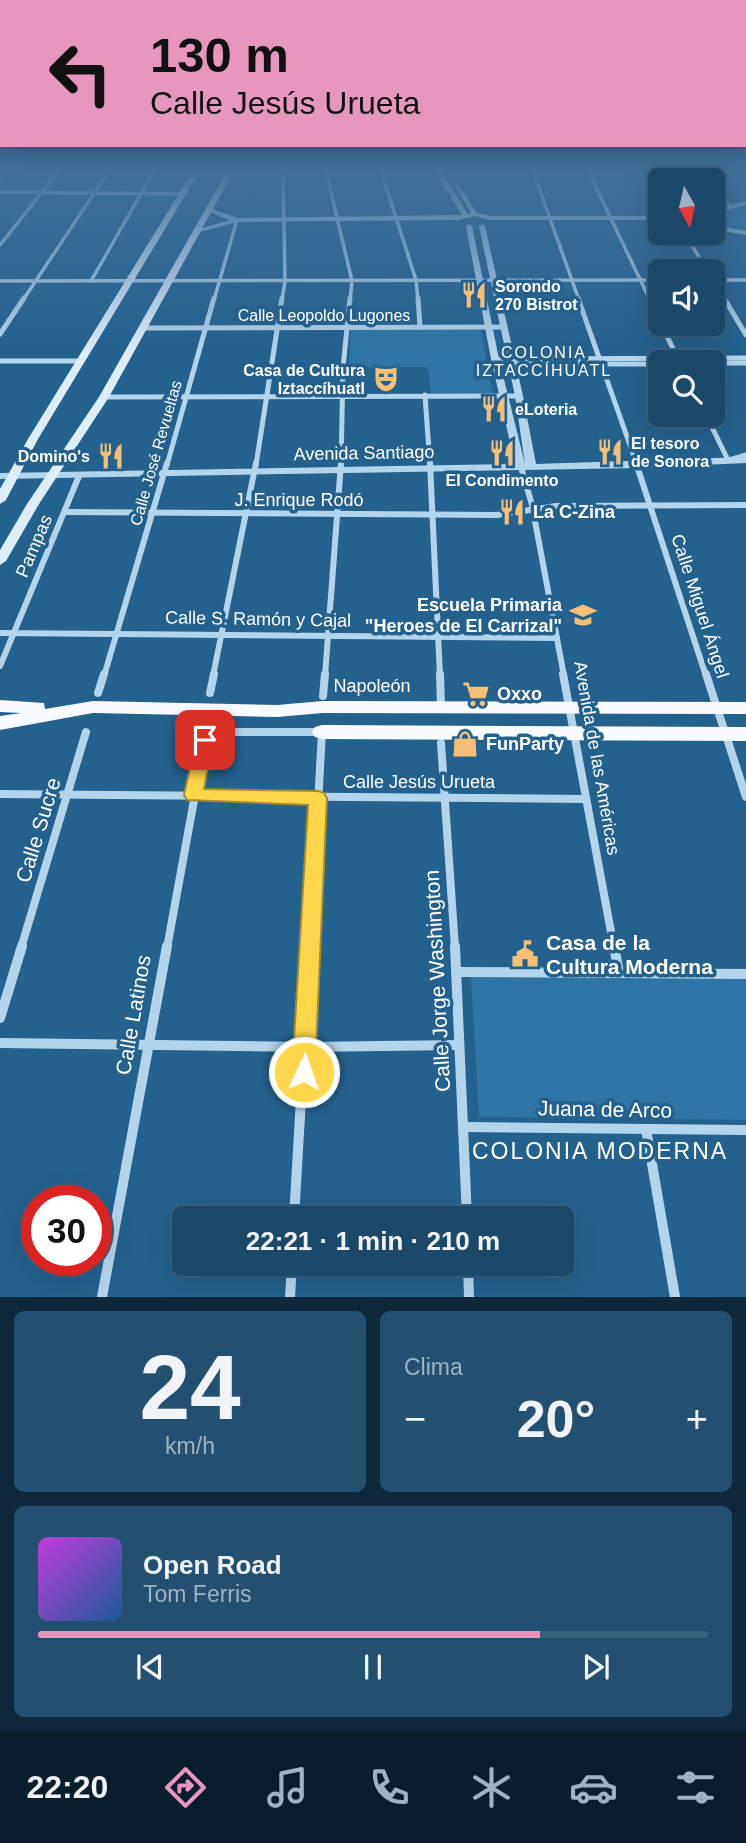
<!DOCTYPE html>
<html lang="es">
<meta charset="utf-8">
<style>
:root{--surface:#1a496a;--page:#235070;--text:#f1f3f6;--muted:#9fb2c1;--line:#38617e;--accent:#e797bd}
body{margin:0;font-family:Arial,sans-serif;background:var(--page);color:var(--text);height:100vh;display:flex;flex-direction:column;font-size:26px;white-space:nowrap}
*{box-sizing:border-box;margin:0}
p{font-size:23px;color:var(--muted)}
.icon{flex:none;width:38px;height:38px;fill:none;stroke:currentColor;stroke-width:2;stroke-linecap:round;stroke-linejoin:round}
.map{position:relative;height:1297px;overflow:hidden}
.sheet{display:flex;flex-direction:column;gap:14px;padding:14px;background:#0e283a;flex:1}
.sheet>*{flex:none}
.hud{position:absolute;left:0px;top:0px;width:747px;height:147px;box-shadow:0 7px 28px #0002,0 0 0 2px var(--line);background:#e797bd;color:#111;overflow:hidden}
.needle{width:46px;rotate:172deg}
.tools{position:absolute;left:648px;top:168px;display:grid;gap:14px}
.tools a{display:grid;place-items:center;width:77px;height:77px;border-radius:10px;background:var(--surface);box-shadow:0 7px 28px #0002,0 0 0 2px var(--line);font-size:35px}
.speed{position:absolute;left:21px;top:1185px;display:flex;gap:14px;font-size:35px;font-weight:700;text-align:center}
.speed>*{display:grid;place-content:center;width:91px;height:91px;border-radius:50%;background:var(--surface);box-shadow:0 7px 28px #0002,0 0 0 2px var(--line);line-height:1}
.speed .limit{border:10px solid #d22;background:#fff;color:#111}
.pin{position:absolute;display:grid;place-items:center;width:60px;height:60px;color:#fff;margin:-30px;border-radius:14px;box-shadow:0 4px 10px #0006}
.me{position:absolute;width:77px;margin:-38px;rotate:3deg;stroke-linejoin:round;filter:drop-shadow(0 0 5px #0008)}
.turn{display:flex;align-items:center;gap:24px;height:147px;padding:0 35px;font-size:32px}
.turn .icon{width:91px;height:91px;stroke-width:2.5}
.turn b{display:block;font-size:49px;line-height:60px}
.big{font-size:52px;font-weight:600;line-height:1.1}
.sheet .card{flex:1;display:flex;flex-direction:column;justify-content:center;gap:10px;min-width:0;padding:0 24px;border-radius:10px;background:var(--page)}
.sheet .dial{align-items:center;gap:0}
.dial b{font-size:91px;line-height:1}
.song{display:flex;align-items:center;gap:21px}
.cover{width:84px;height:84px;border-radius:10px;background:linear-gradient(135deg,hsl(290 70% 55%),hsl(210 70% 35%))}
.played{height:7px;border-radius:4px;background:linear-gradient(90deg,var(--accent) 75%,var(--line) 75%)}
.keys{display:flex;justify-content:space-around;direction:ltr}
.heat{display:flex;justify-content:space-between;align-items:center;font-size:38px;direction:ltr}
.sheet .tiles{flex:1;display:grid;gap:14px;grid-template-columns:1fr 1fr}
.card:last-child{grid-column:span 2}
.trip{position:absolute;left:172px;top:1206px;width:402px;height:70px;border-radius:10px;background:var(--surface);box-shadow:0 7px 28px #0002,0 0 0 2px var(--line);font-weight:600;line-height:70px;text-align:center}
.tab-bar{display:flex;height:112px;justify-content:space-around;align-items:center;background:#0a1d2a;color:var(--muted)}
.tab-bar .icon{width:49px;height:49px}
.tab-bar .on{color:var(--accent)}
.tab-bar b{font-size:32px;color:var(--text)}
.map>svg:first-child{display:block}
.green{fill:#2d75a6}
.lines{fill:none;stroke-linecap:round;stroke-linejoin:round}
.minor-far4{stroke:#b3d5eb;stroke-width:3.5}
.minor-far3{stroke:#b3d5eb;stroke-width:5}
.minor-far2{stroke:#b3d5eb;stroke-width:6}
.minor-far1{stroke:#b3d5eb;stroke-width:8}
.minor{stroke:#b3d5eb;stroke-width:10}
.tertiary{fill:#b3d5eb;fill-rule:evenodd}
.secondary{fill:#deeef9;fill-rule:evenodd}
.primary{fill:#f8fbff;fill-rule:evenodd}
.route{fill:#ffd54a;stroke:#a68a30;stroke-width:2}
.labels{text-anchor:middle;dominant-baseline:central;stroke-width:7;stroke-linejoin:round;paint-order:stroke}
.far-poi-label{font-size:16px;font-weight:bold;fill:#fff;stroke:#23618e;text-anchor:start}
.far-street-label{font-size:16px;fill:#fff;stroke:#23618e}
.far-neighbourhood-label{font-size:16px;letter-spacing:2px;fill:#fff;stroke:#23618e}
.street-label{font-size:18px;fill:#fff;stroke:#23618e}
.poi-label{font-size:18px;font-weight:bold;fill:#fff;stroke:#23618e;text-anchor:start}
.near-street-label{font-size:21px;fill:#fff;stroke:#23618e}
.near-poi-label{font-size:21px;font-weight:bold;fill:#fff;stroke:#23618e;text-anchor:start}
.near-neighbourhood-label{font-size:23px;letter-spacing:2px;fill:#fff;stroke:#23618e}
</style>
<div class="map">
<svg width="746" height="1297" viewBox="0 0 746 1297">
<rect width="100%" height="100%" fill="#23618e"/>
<!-- green -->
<g class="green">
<path d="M746,204V231L712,225V212Z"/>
<path d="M350,329H481L493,394H431L428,367H349Z"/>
<path d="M471,977H746V1120L479,1117Z"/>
</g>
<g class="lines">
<!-- minor-far4 -->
<g class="minor-far4">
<path d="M326,171L352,281L350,300"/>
<path d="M381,171L416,280L418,300"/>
<path d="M533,171L579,300"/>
<path d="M588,171L650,300"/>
<path d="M648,171L660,191"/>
<path d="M703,171L710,180"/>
<path d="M0,179L7,171"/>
<path d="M712,184L731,207"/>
<path d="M0,192L182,194"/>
<path d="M684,233L708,271"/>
<path d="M0,245L59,171"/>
<path d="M712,279L725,300"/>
<path d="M712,280H746"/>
<path d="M0,281L660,280"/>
<path d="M91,281L154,171"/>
<path d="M23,300L109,171"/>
<path d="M214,300L237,220"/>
<path d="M282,300L285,281L283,171"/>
</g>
<!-- minor-far3 -->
<g class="minor-far3">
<path d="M418,298L420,327"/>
<path d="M578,298L637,465"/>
<path d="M649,298L660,322"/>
<path d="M724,298L746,335"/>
<path d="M661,324L679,361"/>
<path d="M144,328L504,327"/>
<path d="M0,334L24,298"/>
<path d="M495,359L746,358"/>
<path d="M0,361H80"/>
<path d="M712,363H746"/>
<path d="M496,364H660"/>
<path d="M425,395L430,465"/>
<path d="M104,397L519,396"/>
<path d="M706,415L728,460"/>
<path d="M729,460L746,455"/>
<path d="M167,465L214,298"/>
<path d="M256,465L282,298"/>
<path d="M341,465L343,368L350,298"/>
</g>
<!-- minor-far2 -->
<g class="minor-far2">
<path d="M430,463L440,676"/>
<path d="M636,463L706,676"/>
<path d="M521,467L532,505L564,676"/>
<path d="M65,512L497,515L556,506L746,505"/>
<path d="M0,633L557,638"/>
<path d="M0,666L79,476"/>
<path d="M104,676L167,463"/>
<path d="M213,676L256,463"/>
<path d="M325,676L341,463"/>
</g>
<!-- minor-far1 -->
<g class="minor-far1">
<path d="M440,674L441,707"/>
<path d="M563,674L614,948"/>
<path d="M706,674L746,797"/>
<path d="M98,693L104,674"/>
<path d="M210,693L214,674"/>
<path d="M323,696L325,674"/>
<path d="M206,732H322L310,948"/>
<path d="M441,743L455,948"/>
<path d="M0,794L586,799"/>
<path d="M21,948L86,732"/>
<path d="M167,948L205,740"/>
</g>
<!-- minor -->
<g class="minor">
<path d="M455,946L467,1218"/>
<path d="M614,946L619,973"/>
<path d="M456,972L746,974"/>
<path d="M0,1018L22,946"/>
<path d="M0,1043L305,1047L459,1045"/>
<path d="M463,1127L746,1130"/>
<path d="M646,1129L675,1297"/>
<path d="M294,1218L310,946"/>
<path d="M468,1264L469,1297"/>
<path d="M102,1297L167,946"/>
<path d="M290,1297L292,1264"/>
</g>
<!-- tertiary -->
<g class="tertiary">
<path d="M435,171H441L468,214L471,213L454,184H458L477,213L490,216H660V220H490L475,216L458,220L237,222L196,233L193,231L230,220L207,211L206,210L209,208L238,218L462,215Z"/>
<path d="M746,201V205L712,214V210Z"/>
<path d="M469,224L472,226L499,359L525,464L515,396L479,226L482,224L485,226L523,396L536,464L746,457V463L637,468L0,479V473L515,464L491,359L466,226Z"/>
<path d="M712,225L746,231V235L712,229Z"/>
</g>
<!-- secondary -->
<g class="secondary">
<path d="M193,171H200L38,439L6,500L0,504V489L28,439Z"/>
<path d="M227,171H234L109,397L39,504L6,561L0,565V550L27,504L99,397Z"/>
</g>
<!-- primary -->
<g class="primary">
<path d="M0,700L44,703L45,709L93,701L277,705L323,701L746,702V714L323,713L277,717L93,713L0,730V716L21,713L0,712Z"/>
<path d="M322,725L746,727V741L322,739L315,737L312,732L315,727Z"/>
</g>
</g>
<!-- sky -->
<linearGradient id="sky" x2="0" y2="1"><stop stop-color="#13354e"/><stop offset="0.48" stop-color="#3f709b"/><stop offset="1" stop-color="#3f709b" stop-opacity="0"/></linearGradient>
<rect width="746" height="353" fill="url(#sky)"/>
<!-- route -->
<path class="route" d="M205,733L213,740L204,789L318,791L324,793L327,798L315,1072L312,1079L304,1083L295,1079L292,1072L308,805L187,800L184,795L196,740Z"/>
<!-- icons -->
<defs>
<g id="restaurant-bare" transform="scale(2.1)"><path d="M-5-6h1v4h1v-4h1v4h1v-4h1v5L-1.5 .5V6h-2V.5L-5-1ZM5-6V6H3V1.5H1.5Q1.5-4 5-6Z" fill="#f6bf76" stroke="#23618e" stroke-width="2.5" paint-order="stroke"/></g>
<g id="theatre-bare" transform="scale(2.1)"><path d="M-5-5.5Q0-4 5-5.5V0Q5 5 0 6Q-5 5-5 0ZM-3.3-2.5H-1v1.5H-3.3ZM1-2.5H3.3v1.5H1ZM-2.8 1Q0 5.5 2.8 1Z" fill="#f6bf76" stroke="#23618e" stroke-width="2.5" paint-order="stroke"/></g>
<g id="school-bare" transform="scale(2.1)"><path d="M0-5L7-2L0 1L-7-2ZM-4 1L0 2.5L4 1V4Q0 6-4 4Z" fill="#f6bf76" stroke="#23618e" stroke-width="2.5" paint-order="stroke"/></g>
<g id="supermarket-bare" transform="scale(2.1)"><path d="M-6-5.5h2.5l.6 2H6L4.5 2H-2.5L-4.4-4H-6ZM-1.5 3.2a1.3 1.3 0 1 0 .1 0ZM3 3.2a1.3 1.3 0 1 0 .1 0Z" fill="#f6bf76" stroke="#23618e" stroke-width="2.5" paint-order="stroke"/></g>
<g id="shop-bare" transform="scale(2.1)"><path d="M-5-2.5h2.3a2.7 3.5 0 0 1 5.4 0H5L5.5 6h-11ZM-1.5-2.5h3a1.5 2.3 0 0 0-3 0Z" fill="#f6bf76" stroke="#23618e" stroke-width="2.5" paint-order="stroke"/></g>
<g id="civic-bare" transform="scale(2.1)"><path d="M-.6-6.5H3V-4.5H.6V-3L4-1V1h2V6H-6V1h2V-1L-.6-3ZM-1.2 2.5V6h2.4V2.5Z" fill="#f6bf76" stroke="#23618e" stroke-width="2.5" paint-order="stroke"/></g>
</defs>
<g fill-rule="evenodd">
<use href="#restaurant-bare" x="474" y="295"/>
<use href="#theatre-bare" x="386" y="379"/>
<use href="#restaurant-bare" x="494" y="409"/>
<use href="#restaurant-bare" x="610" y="452"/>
<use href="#restaurant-bare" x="502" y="453"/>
<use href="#restaurant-bare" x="111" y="456"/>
<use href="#restaurant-bare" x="512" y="512"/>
<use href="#school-bare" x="583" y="615"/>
<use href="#supermarket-bare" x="476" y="694"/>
<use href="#shop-bare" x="465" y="744"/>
<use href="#civic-bare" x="525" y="954"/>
</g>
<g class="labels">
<!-- far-poi labels -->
<g class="far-poi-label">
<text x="495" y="286">Sorondo<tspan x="495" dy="18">270 Bistrot</tspan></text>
<text x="365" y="370" text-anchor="end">Casa de Cultura<tspan x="365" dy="18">Iztaccíhuatl</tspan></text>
<text x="515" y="409">eLoteria</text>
<text x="631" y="443">El tesoro<tspan x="631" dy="18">de Sonora</tspan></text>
<text x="90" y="456" text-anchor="end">Domino's</text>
<text x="502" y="480" text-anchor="middle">El Condimento</text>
</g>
<!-- far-street labels -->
<g class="far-street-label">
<text x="324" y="315">Calle Leopoldo Lugones</text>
<text transform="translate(156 453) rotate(-74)">Calle José Revueltas</text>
</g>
<!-- far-neighbourhood labels -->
<g class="far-neighbourhood-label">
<text x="544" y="352">COLONIA<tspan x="544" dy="18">IZTACCÍHUATL</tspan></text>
</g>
<!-- street labels -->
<g class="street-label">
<text transform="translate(364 453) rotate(-1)">Avenida Santiago</text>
<text x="299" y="500">J. Enrique Rodó</text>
<text transform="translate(34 546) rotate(-67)">Pampas</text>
<text transform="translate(700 606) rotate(72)">Calle Miguel Ángel</text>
<text transform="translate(258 619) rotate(1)">Calle S. Ramón y Cajal</text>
<text x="372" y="686">Napoleón</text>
<text transform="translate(597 758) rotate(80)">Avenida de las Américas</text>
<text x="419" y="782">Calle Jesús Urueta</text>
</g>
<!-- poi labels -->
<g class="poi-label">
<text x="533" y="512">La C-Zina</text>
<text x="562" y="605" text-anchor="end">Escuela Primaria<tspan x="562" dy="21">"Heroes de El Carrizal"</tspan></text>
<text x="497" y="694">Oxxo</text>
<text x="486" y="744">FunParty</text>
</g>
<!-- near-street labels -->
<g class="near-street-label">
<text transform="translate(38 830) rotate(-73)">Calle Sucre</text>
<text transform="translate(437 981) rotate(-93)">Calle Jorge Washington</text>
<text transform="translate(133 1015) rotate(-80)">Calle Latinos</text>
<text transform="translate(605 1109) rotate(1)">Juana de Arco</text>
</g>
<!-- near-poi labels -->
<g class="near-poi-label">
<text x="546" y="942">Casa de la<tspan x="546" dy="24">Cultura Moderna</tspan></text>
</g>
<!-- near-neighbourhood labels -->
<g class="near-neighbourhood-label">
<text x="600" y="1151">COLONIA MODERNA</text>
</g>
</g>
</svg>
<div class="tools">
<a><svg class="needle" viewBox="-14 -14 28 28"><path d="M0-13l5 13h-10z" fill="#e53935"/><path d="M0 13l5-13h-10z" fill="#9fb2c1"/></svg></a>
<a><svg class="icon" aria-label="sound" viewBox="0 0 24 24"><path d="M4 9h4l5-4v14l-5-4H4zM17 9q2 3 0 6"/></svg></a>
<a><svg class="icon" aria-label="search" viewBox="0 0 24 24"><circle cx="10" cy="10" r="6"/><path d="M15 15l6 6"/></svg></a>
</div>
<div class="speed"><div class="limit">30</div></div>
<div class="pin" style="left:205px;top:740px;background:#d93025"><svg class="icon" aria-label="arrive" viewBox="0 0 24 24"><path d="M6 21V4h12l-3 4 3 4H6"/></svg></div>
<svg class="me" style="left:304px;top:1072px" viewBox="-20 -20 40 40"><circle r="17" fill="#ffd54a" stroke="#fff" stroke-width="3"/><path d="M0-11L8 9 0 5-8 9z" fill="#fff"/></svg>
<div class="trip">22:21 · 1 min · 210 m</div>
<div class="hud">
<div class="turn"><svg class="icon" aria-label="left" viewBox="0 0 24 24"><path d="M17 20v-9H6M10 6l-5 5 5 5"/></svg><div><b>130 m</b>Calle Jesús Urueta</div></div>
</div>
</div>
<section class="sheet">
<div class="tiles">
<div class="card dial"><b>24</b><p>km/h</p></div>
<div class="card"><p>Clima</p>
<div class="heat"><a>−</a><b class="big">20°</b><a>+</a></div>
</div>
<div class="card">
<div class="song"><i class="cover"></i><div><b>Open Road</b><p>Tom Ferris</p></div></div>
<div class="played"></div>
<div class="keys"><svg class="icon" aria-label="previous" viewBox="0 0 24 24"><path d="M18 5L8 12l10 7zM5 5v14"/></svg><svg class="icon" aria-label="pause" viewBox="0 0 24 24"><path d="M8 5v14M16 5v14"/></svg><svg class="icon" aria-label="next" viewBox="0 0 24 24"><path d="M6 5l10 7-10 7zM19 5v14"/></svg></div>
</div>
</div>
</section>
<nav class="tab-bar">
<b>22:20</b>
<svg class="icon on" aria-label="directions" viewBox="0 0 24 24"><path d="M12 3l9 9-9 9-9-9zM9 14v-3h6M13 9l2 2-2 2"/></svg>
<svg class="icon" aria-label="music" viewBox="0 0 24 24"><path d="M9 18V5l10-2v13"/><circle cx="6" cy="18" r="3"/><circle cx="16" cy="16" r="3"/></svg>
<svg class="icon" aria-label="phone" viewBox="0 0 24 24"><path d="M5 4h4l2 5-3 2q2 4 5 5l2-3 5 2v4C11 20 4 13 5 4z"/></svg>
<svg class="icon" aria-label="climate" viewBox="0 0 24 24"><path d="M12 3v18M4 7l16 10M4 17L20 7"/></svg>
<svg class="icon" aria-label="car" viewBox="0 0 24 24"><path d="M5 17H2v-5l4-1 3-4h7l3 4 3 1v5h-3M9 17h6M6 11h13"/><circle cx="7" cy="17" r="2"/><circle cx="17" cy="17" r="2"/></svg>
<svg class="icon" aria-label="filters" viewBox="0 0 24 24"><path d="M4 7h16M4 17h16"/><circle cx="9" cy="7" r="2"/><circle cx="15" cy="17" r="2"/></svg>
</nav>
